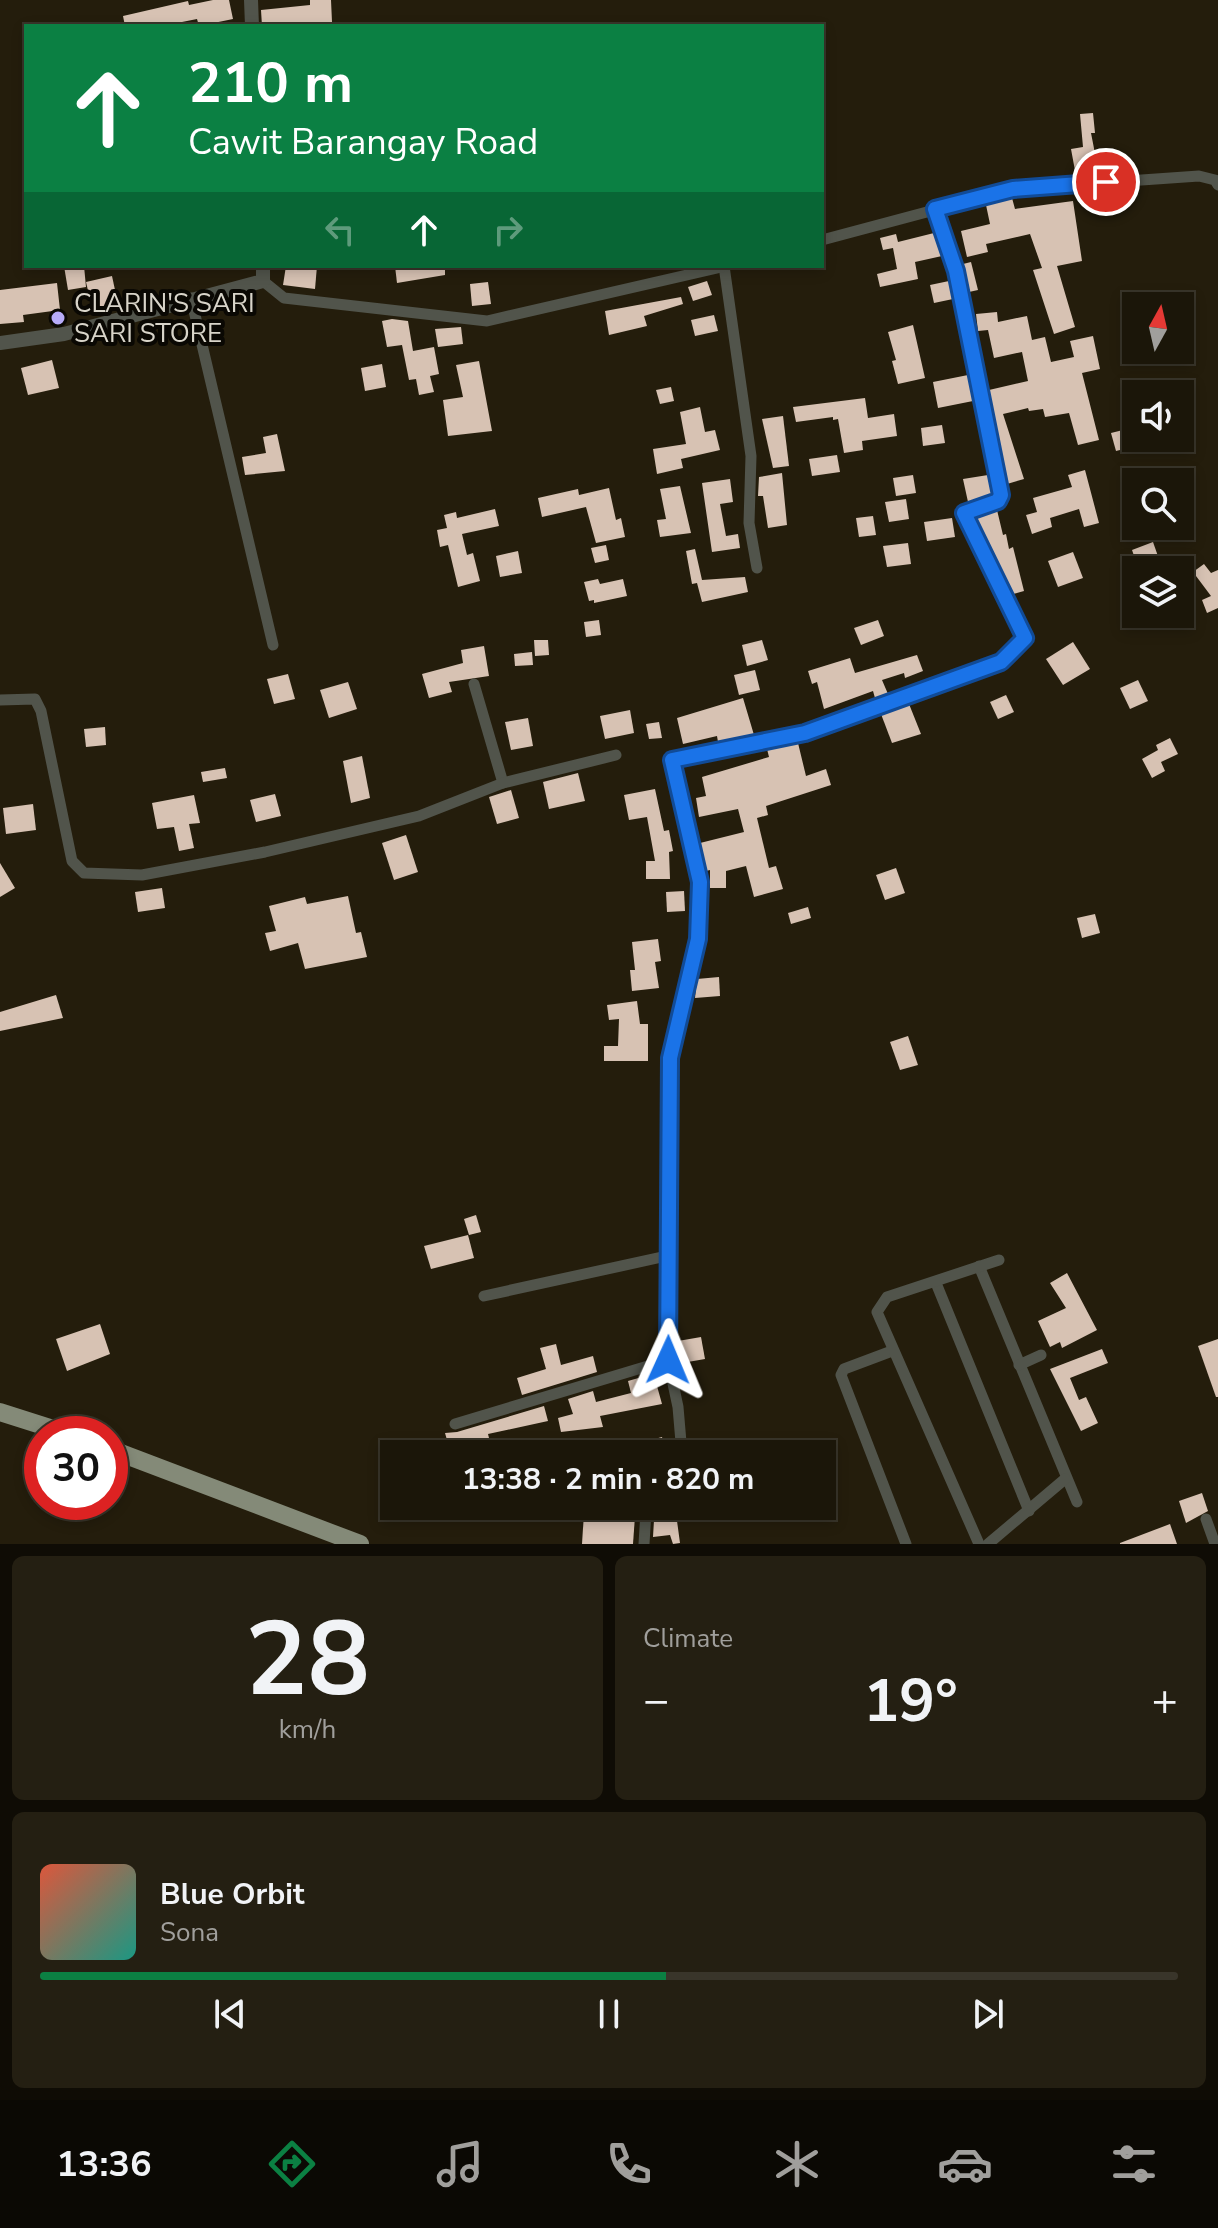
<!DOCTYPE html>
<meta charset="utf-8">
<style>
:root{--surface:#1b1609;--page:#241f12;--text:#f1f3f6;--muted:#a09f9c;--line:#39352a;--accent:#0b8043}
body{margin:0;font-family:"Nunito Sans",sans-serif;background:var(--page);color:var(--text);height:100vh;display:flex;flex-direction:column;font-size:30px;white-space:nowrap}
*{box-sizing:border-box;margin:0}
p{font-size:26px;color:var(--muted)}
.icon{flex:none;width:44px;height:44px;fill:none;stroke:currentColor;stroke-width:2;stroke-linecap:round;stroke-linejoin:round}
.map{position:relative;height:1544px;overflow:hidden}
.side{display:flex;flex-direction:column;gap:12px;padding:12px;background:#0f0c05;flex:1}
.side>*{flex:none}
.guide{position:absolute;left:24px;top:24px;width:800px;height:244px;border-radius:0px;box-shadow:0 4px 12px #0003,0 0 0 2px var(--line);background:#0b8043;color:#fff;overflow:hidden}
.needle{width:52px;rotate:8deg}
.tools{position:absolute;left:1122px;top:292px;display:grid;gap:16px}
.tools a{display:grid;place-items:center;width:72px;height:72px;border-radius:0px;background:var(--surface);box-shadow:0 4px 12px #0003,0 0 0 2px var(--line);font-size:40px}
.speed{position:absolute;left:24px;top:1416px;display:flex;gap:16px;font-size:40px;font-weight:700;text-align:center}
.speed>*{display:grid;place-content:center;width:104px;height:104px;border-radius:50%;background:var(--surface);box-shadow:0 4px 12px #0003,0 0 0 2px var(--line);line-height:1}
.speed .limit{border:12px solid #d22;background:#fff;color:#111}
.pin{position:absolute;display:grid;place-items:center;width:68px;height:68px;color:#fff;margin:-34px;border:4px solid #fff;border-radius:50%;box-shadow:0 2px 8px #0007}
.me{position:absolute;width:88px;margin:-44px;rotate:1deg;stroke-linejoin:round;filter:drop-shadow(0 0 6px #0008)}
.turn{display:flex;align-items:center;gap:28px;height:168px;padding:0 32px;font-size:36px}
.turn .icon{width:104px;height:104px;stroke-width:2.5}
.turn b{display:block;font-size:56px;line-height:68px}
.lanes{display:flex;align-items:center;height:76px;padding:0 32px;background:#0003;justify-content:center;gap:40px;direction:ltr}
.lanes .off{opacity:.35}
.big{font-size:60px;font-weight:700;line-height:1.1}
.side .widget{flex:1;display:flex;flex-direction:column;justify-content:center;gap:12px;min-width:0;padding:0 28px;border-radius:12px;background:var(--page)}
.side .dial{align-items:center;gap:0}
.dial b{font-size:104px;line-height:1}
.song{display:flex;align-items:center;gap:24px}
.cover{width:96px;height:96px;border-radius:12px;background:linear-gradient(135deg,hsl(10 70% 55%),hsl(170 70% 35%))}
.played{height:8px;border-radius:4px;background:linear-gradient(90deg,var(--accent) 55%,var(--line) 55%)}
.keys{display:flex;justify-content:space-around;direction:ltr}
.heat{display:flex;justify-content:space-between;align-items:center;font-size:44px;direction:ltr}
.side .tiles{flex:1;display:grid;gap:12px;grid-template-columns:1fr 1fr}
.widget:last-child{grid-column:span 2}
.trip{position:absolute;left:380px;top:1440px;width:456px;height:80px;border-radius:0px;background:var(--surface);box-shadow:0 4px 12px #0003,0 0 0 2px var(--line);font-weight:700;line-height:80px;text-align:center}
.tab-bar{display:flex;height:128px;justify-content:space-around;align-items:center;background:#0b0904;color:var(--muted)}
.tab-bar .icon{width:56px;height:56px}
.tab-bar .selected{color:var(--accent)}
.tab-bar b{font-size:36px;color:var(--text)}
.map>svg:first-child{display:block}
.building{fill:#d7c2b3}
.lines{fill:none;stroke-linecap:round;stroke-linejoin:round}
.minor{stroke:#51544b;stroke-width:11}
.tertiary{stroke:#51544b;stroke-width:14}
.primary{stroke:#848a78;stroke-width:18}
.route-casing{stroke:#114b97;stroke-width:20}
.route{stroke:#1a73e8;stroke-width:14}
.poi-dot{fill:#b7abf8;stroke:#0a0803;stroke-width:3}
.labels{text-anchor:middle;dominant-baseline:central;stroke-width:8;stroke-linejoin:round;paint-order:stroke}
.poi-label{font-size:26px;fill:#d8d4c9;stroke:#0a0803;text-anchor:start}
</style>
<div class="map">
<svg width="1218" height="1544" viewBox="0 0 1218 1544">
<rect width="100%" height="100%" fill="#241d0c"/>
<!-- building -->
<g class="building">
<path d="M213,0H229L233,19L199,26L197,19L177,23L178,26H125L123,16L188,1L189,5Z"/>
<path d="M310,0H331L332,22L262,26L261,10L310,5Z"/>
<path d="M1093,113L1095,133H1091L1099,174L1076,176L1071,149L1083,147L1080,114Z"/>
<path d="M1012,198L1015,209L1073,201L1082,261L1057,266L1075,327L1054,334L1033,270L1042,268L1030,234L986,244L988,252L967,257L961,231L990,224L986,205Z"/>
<path d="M934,233L942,256L915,262L918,279L880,287L877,274L897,269L893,248L883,250L880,238L896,234L898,242Z"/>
<path d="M971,262L978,290L969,292L963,264Z"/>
<path d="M64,266H84L86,287L68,290Z"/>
<path d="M286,266H317L315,289L283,285Z"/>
<path d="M395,266H445V275L397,283Z"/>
<path d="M112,276L118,304L93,312L86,282Z"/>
<path d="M707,281L712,295L693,301L688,287Z"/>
<path d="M949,281L953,299L934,303L930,285Z"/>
<path d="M488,282L491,304L472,306L470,284Z"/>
<path d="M57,283L60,310L23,315L24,322L0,324V290Z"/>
<path d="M681,297L683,304L644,316L647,326L609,335L605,311Z"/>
<path d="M997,312L998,322L1027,316L1032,340L1045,337L1051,362L1074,357L1070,341L1093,336L1100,369L1082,373L1099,440L1078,445L1069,413L1045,417L1043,409L1029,411L1028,408L1003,414L1024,479L1007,484L989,390L1028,381L1022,352L994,358L988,330L978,331L976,314Z"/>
<path d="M714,315L718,331L695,336L691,320Z"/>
<path d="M392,319L408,321L413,351L434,347L439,374L430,376L434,392L419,395L416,379L409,380L402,345L387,347L382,321Z"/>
<path d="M913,325L925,378L898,384L892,361L896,360L888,332Z"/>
<path d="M461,327L463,344L438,347L435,329Z"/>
<path d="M52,360L59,388L28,395L21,368Z"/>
<path d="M479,361L492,431L448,436L443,400L463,397L456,365Z"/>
<path d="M382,364L386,387L365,391L361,368Z"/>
<path d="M968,375L973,401L938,408L933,382Z"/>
<path d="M671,387L674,401L660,404L656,390Z"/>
<path d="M865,398L868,418L894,414L897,436L862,441L863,450L844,453L838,419L833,420V417L796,422L793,407Z"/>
<path d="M700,407L705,432L715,430L720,450L681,459L683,468L657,474L653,449L686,444L680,412Z"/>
<path d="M783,416L789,466L773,468L762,419Z"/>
<path d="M942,425L945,443L923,446L921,428Z"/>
<path d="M1127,429L1132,447L1116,451L1111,433Z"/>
<path d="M277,434L285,471L245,475L242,457L266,453L263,437Z"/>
<path d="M837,455L840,472L812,476L809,459Z"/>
<path d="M1085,470L1099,523L1084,527L1079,509L1050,518L1052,527L1032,534L1026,515L1037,512L1033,498L1072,487L1068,475Z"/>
<path d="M782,473L787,525L768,528L763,496H758L759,477Z"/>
<path d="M913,475L916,493L896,496L893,478Z"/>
<path d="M988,475L992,494L968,502L963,479Z"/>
<path d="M730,479L733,502L720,504L726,536L738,534L740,548L712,552L702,483Z"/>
<path d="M680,486L691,533L660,537L657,520L666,519L660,489Z"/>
<path d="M609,488L616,520L621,518L625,537L596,543L586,507L542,517L538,498L578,489L579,495Z"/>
<path d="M906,499L909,519L889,522L885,502Z"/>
<path d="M495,509L499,526L462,534L467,555L473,553L480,581L458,587L448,545L440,547L437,530L447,528L444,515L456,512L457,518Z"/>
<path d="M997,510L1003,535L1006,534L1009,549L1013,547L1024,591L1013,594L976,518Z"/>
<path d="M873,516L876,535L859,537L856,518Z"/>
<path d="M952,518L955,537L927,541L924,522Z"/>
<path d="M1153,542L1160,562L1139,570L1132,550Z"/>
<path d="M908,543L911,564L887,567L883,546Z"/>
<path d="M606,545L609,560L595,563L591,548Z"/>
<path d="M695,549L702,580L745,577L748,592L702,602L697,583L692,584L686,551Z"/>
<path d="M518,551L522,573L500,577L496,556Z"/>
<path d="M1073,552L1083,578L1058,587L1048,561Z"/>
<path d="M1204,564L1211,573L1218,570V608L1207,613L1202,600L1211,596L1193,572Z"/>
<path d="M598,579L600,584L623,579L627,596L594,603V600L589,601L584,582Z"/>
<path d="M599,620L601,635L586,637L584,622Z"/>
<path d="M878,620L884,636L861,645L854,628Z"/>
<path d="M534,640H548L549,655L535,656Z"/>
<path d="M762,640L768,660L747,666L742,645Z"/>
<path d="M1073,642L1090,669L1063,685L1046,659Z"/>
<path d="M484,646L489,676L449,682L452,692L429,698L422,674L463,663L461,650Z"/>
<path d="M532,652L533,665L515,666L514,654Z"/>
<path d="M917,655L923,671L905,678L904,673L882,680L888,694L875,698L873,691L824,709L817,682L812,684L808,671L850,658L855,673Z"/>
<path d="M755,670L760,690L739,695L734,675Z"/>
<path d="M288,674L295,699L274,704L267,679Z"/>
<path d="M1138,680L1148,701L1130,709L1120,688Z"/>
<path d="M348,682L357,709L329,718L320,690Z"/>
<path d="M1006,695L1014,712L998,719L990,702Z"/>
<path d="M743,698L754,735L718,742L717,736L683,744L677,718Z"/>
<path d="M909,704L921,734L892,743L881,714Z"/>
<path d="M630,710L634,733L605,739L600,716Z"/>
<path d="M528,718L533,746L511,750L505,722Z"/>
<path d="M659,722L662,738L649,739L646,724Z"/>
<path d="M105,727L106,745L86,747L84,729Z"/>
<path d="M1170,738L1178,754L1161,762L1165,771L1152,778L1142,759L1158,750L1156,745Z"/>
<path d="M798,743L806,776L826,769L831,785L766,806L768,815L757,818L769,868L776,866L783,889L754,897L746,866L726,871V888H710V870L706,871L700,843L744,832L738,809L699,817L696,798L706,796L702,777L769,757L767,749Z"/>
<path d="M362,756L370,798L351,803L343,761Z"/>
<path d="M225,768L227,778L203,782L201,772Z"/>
<path d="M578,773L585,801L549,809L543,782Z"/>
<path d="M655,789L664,831L669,830L673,851L669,852L670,879H646V861H655L647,817L629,820L624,795Z"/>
<path d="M511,790L519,818L497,824L489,797Z"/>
<path d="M275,794L281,816L256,822L250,800Z"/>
<path d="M194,795L200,823L189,824L194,848L179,851L174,827L157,829L152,803Z"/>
<path d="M33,804L36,830L6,834L3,808Z"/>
<path d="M406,835L418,872L394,880L382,843Z"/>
<path d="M0,863L15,888L0,897Z"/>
<path d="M896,868L905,893L885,900L876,875Z"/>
<path d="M162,888L165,908L138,912L135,892Z"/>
<path d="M684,891L685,911L667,912L666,892Z"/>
<path d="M348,896L356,933L361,932L367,957L305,969L298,943L270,951L265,933L276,931L269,906L305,897L307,904Z"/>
<path d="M808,907L811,918L791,924L788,913Z"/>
<path d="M1095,914L1100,933L1082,938L1077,918Z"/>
<path d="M658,939L661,961L655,962L659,988L632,991L630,970H635L632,942Z"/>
<path d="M719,977L720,996L695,998L697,979Z"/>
<path d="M56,995L63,1018L0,1031V1012Z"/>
<path d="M637,1001L640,1024H648V1061H604V1046H618L619,1019L609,1020L607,1005Z"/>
<path d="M908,1036L918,1065L900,1070L890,1042Z"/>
<path d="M476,1215L481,1232L469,1235L464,1219Z"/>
<path d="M468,1235L474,1258L431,1269L424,1246Z"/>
<path d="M1067,1273L1097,1330L1062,1348L1060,1342L1050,1347L1038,1321L1066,1308L1050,1283Z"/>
<path d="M100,1324L110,1354L67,1371L56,1339Z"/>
<path d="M701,1337L705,1359L682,1363L678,1341Z"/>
<path d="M1218,1339V1397H1216L1198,1346Z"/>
<path d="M556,1344L561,1365L593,1356L597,1372L522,1395L517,1378L546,1369L540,1348Z"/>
<path d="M1102,1349L1108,1363L1070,1378L1079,1400L1086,1397L1098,1423L1081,1431L1050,1369Z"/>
<path d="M642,1377L646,1390L657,1386L662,1404L600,1416L603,1427L561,1432L558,1418L573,1414L568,1399L593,1391L596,1402L631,1393L628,1381Z"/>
<path d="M544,1406L548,1421L488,1434L493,1454H451L445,1433L457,1432Z"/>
<path d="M662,1437L666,1454H611V1451Z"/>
<path d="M1202,1493L1208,1511L1186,1523L1179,1501Z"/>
<path d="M663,1506H675L680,1543L673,1544L670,1535L653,1537L654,1520L666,1518Z"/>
<path d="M742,1506H762L764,1516L744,1518Z"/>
<path d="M584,1513L635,1516L633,1544H582Z"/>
<path d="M1170,1524L1177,1544H1120V1543Z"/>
</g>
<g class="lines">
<!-- minor -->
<g class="minor">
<path d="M822,240L1013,189L1199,176L1215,180L1218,185"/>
<path d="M724,266L751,456L749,523L757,568"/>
<path d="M263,281L284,298L487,321L726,266"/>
<path d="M191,298L273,645"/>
<path d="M474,684L503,783"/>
<path d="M0,700L35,699L41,711L72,861L84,873L142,875L265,852L419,816L503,783L616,755"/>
<path d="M979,1266L1077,1502"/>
<path d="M936,1283L1029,1511"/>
<path d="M484,1296L671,1255"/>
<path d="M892,1351L844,1369L841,1375L906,1544"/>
<path d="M1019,1365L1041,1355"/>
<path d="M455,1424L668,1360"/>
<path d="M682,1454L678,1407L668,1360L670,1058L698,939L700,882L672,760L805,733L1001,662L1025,638L964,513L998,501L1001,495L956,271L935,209"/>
<path d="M1206,1519L1215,1544"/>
<path d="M644,1544L646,1511L650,1506"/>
<path d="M979,1544L877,1312L887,1297L999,1260"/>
<path d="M988,1544L1065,1479"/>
</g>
<!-- tertiary -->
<g class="tertiary">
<path d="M251,0L252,26"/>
<path d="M0,343L64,334L263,281V266"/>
</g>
<!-- primary -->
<g class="primary">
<path d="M0,1412L69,1434"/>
<path d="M110,1449L360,1544"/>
</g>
</g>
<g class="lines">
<!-- route casing -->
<g class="route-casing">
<path id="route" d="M668,1360L670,1058L698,939L700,882L672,760L805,733L1001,662L1025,638L964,513L998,501L1001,495L956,271L935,209L1013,189L1106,182"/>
</g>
<!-- route -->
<use href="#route" class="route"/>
</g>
<!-- markers -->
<circle class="poi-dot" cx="58" cy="318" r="8"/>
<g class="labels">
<!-- poi labels -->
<g class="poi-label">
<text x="74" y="303">CLARIN'S SARI<tspan x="74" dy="30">SARI STORE</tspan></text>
</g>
</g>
</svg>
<div class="tools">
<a><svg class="needle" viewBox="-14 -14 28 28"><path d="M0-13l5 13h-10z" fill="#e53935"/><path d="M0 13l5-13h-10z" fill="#a09f9c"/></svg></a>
<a><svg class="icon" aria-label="sound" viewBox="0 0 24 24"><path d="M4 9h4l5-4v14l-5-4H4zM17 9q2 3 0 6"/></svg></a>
<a><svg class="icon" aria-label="search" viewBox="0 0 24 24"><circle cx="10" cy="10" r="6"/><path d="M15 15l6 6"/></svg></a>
<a><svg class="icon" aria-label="layers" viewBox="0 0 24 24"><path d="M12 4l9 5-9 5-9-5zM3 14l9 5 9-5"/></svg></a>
</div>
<div class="speed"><div class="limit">30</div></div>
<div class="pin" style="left:1106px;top:182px;background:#d93025"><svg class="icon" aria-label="arrive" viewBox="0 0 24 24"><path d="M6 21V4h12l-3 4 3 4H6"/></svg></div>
<svg class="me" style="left:668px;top:1360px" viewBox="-20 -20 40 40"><path d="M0-17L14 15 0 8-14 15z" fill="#1a73e8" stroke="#fff" stroke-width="4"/></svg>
<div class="trip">13:38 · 2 min · 820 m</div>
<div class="guide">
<div class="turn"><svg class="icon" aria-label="ahead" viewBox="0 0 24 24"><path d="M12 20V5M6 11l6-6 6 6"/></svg><div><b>210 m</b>Cawit Barangay Road</div></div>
<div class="lanes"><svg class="icon off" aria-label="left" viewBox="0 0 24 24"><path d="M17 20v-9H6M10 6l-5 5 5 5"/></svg><svg class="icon" aria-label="ahead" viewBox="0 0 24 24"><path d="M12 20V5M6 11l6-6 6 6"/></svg><svg class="icon off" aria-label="right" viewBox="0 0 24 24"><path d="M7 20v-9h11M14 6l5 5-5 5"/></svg></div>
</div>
</div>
<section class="side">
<div class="tiles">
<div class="widget dial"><b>28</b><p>km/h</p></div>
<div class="widget"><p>Climate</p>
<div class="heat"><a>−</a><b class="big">19°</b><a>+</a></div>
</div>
<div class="widget">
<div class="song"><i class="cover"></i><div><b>Blue Orbit</b><p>Sona</p></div></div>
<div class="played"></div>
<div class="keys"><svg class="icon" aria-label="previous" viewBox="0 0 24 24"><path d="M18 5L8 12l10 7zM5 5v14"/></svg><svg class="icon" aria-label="pause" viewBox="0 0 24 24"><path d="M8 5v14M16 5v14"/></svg><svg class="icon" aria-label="next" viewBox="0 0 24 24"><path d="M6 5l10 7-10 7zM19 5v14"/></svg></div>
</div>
</div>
</section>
<nav class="tab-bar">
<b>13:36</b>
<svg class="icon selected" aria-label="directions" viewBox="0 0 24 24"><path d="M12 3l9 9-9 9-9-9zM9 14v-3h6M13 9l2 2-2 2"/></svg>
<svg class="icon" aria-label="music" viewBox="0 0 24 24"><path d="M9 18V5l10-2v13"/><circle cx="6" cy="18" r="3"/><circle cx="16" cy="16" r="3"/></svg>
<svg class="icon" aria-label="phone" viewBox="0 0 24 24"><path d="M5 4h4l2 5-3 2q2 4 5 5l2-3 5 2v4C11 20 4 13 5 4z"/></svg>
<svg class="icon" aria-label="climate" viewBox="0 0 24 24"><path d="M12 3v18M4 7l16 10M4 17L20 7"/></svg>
<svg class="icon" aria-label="car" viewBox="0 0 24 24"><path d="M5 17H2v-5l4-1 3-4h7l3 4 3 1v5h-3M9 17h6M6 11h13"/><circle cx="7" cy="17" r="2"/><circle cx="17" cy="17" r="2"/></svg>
<svg class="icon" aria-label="filters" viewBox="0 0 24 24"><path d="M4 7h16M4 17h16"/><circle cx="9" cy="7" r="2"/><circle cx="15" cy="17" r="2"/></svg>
</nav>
